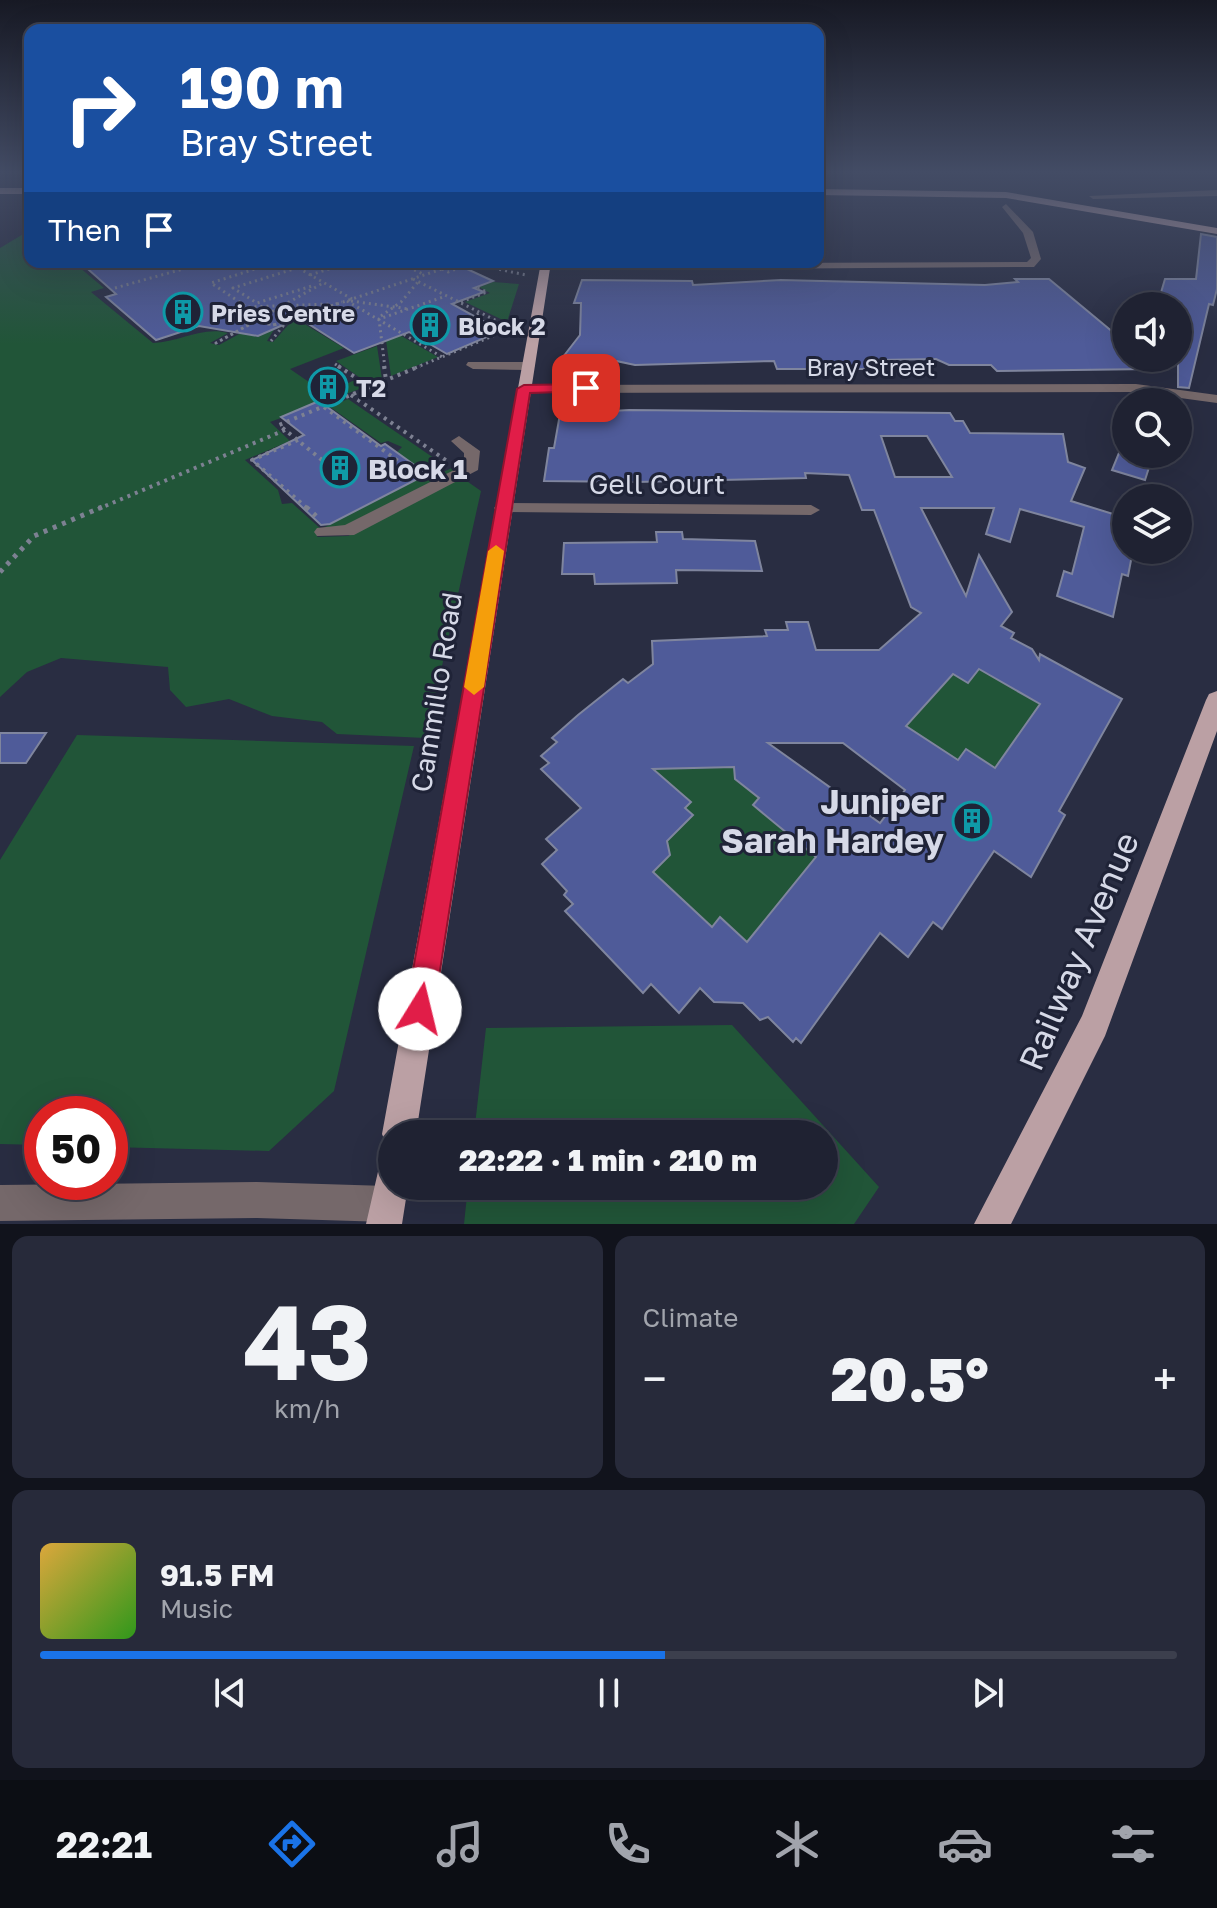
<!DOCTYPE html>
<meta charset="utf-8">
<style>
:root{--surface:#1f2232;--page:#272a3a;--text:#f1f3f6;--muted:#a1a4ac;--line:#3c3f4d;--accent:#1a73e8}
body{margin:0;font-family:"Golos Text",sans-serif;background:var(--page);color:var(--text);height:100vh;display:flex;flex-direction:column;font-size:30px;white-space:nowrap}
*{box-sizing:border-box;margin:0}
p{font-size:26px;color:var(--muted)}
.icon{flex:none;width:44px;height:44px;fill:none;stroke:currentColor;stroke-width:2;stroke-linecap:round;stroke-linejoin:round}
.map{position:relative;height:1224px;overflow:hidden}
.drawer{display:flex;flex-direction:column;gap:12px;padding:12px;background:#11131c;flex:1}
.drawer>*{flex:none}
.guide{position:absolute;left:24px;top:24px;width:800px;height:244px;border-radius:16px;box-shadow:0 8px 32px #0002,0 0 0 2px var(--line);background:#1a4fa0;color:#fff;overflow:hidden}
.fabs{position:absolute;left:1112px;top:292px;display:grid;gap:16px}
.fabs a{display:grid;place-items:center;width:80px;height:80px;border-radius:50%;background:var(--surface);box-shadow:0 8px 32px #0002,0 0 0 2px var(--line);font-size:40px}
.speed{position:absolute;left:24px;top:1096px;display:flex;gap:16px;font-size:40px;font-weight:700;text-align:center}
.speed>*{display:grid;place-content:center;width:104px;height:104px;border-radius:50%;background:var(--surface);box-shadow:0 8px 32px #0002,0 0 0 2px var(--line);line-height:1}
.speed .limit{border:12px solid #d22;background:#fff;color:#111}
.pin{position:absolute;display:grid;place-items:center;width:68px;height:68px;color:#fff;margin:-34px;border-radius:16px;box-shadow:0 4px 12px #0006}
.me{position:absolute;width:88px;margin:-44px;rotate:9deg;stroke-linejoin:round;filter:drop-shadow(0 0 6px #0008)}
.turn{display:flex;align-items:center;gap:28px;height:168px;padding:0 24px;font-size:36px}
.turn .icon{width:104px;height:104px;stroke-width:2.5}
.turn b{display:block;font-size:56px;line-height:68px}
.then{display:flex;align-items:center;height:76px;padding:0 24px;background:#0003;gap:16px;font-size:30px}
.big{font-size:60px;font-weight:800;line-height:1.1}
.drawer .tile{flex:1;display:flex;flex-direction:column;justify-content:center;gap:12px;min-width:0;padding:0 28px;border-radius:16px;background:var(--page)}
.drawer .dial{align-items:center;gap:0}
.dial b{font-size:104px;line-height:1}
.song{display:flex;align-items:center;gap:24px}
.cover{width:96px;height:96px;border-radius:12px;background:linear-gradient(135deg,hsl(40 70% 55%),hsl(110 70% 35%))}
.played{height:8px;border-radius:4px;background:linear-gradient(90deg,var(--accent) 55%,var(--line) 55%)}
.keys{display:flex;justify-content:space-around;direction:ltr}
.heat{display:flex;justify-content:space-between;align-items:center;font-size:44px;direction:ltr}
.drawer .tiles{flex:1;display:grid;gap:12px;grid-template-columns:1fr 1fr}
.tile:last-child{grid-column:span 2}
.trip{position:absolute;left:378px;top:1120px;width:460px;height:80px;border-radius:40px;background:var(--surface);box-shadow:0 8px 32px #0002,0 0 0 2px var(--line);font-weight:800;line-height:80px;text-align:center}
.dock{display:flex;height:128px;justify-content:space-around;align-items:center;background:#0c0e14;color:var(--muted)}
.dock .icon{width:56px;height:56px}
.dock .selected{color:var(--accent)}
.dock b{font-size:36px;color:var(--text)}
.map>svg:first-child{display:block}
.green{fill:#215538}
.building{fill:#4f5b99;stroke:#7f859e;stroke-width:2;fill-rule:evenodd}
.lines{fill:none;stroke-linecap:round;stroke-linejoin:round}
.path-far2{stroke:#7d8192;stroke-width:3;stroke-dasharray:2 4;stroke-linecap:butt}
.path-far1{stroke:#7d8192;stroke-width:4;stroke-dasharray:3 5;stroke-linecap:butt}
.path{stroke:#7d8192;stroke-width:5;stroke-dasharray:4 6;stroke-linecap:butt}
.minor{fill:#75686a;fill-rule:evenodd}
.major{fill:#bba0a4;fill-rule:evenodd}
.path-bridge{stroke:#7d8192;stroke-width:3;stroke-dasharray:2 4;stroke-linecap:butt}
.route{fill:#e11d48;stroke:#92132f;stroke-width:2}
.slow{fill:#f59e0b}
.labels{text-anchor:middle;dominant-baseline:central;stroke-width:6;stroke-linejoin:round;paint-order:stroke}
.far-poi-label{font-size:24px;font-weight:bold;fill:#d6d9e7;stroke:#1f2337;text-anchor:start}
.far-street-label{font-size:24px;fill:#d6d9e7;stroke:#1f2337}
.poi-label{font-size:28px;font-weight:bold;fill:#d6d9e7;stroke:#1f2337;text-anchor:start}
.street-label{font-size:28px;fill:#d6d9e7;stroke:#1f2337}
.near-poi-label{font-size:34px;font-weight:bold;fill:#d6d9e7;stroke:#1f2337;text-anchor:end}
.near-street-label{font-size:34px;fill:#d6d9e7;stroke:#1f2337}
</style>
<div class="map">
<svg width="1217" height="1224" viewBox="0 0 1217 1224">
<rect width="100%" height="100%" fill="#292d42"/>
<!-- green -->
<g class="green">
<path d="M30,230V262H73L104,288L91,292L153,343C180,342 202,326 228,333L210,343L219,345L241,333L258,337L275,328L267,341L273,342L290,323L298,320L344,348L290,369L325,393L355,380L365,387L270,422L290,441L245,460L278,490L282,504L292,503L321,529L417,480L421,482L465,462L464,466L345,528L321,529L317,537L348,536L461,477L481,491L426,738L337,734L322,722L272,716L229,699L186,707L170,690L168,667L61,658L27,672L0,697V248Z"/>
<path d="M493,282L519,284L507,322L465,302L490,293L479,287Z"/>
<path d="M384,326L438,357L391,376Z"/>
<path d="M377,346L382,379L369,384L336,361Z"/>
<path d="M348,399L444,465L428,474L397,452L402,447L388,441L381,443L330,407Z"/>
<path d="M981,667L1056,713L1013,759L1004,754L998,770L966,750L958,760L887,714L925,705L942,680L946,682L953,674L968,683Z"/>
<path d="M625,725L733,762L735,779L759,798L753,806L800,839L798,842L819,855L745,955L720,918L712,927L701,916L698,919L650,875L670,855L667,841L693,815L685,808L690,802L658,773L653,777Z"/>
<path d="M77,735L414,746L334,1091L269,1151L110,1147V1114H42V1145L0,1144V860Z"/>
<path d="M732,1025L879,1187L854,1224H464L468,1186H824V1134H474L486,1028Z"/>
</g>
<!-- building -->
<g class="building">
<path d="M1201,234L1217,237V289L1213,305L1209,304L1189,388L1178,387V306H1157L1165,279H1196Z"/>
<path d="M80,262H452L493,281L474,288L484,292L452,304L501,331L447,354L409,332L354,353L299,318L258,336L199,326L156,340L106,297L116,294Z"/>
<path d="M1015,279H1049L1126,343V358H1144L1150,363L1143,364L1149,369L997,371L991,365H949L936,359L879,360L884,369H777L774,361L635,365L616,361L613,366L563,357L580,335L581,303H574L582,280L692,281L693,285L781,280L985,285L1018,282Z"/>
<path d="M319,401L381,446L385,444L427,474L330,524L321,525L252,460L304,435L281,417Z"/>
<path d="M629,410L950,413L955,421H963L970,433L1063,434L1068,462L1085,468L1071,501L1126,518V550H1133L1128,576L1122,574L1113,617L1057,596L1064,571L1072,574L1084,527L1020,509L1010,542L986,534L994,508H921L966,596L979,555L1012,612L1001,626L1014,633L1011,638L1032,649L1039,660L1040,654L1122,699L1059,811L1065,815L1031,877L994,851L942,929L933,922L908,957L880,933L801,1043L796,1038L793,1042L768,1017L760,1020L743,1003L714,1002L700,988L679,1013L651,984L643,993L565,911L573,904L564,895L567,891L542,864L557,850L546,839L581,808L541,769L549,763L541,756L557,742L552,738L578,715L623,679L628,683L653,664L652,641L767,636L765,630H788L786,622H808L816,650H879L921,613L911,607L874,510H862L849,475L805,473L806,478L636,482L544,481L549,448H554L560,414ZM881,436H927L952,477H895ZM979,669L1040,704L995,768L966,749L958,760L906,726L953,674L968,683ZM768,743H843L905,790L880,823ZM734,767L735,779L759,798L753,805L816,857L747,942L720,917L712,927L653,872L670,855L667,841L693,815L685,808L691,802L653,769Z"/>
<path d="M1121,448L1126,454L1152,458L1145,480L1112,470Z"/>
<path d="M656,532H682L683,539L755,541L762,571L676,570L677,583L595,584L594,574H562L564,543L657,542Z"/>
<path d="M0,733H46L26,763H0Z"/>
</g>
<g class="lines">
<!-- path-far2 -->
<g class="path-far2">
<path d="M277,262L211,283L247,307L330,304"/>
<path d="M288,262L352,299"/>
<path d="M398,262L425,275"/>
<path d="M464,262L526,275"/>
<path d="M297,268L233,288L257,303L315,285"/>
<path d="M442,269L448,272L470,264"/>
<path d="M310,275L351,262"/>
<path d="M413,279L499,322L517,323"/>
<path d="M115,288L208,262"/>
<path d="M347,301L442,357"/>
<path d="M351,301L409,309"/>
<path d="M461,302L487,292L477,288"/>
<path d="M381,316L401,302L418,282"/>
<path d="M251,320L274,325L442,269L427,262"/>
<path d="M460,321L480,313"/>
<path d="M254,322L216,343L323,283"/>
<path d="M271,341L287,321"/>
<path d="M335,364L341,368"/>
<path d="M385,368L379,319L446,296"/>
<path d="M415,368L500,333L516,331"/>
</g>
<!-- path-far1 -->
<g class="path-far1">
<path d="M338,366L370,387"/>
<path d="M384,366L386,380"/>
<path d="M351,395L447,461"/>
<path d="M324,407L416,474"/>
<path d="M298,440L252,460L308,509"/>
<path d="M322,460L279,425L420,366"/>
<path d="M98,509L285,430"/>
</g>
<!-- path -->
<g class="path">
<path d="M306,507L316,516"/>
<path d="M0,572L34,536L102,507"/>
</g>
<!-- minor -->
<g class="minor">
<path d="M1217,190V196L1093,199L1089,196Z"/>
<path d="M1006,204L1033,232L1041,259L1034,267L545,270L540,267L545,264L1027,262L1031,258L1023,233L1002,207Z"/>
<path d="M468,362H528L535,366L528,370L473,369L466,365Z"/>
<path d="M1136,384L1217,395V403L1136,392L524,393L517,389L524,385Z"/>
<path d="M459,436L480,451L478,470L354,535L317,536L314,532L317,528L345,525L464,465V453L451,441Z"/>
<path d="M503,503L811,505L820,510L811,515L497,512L494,508L497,504Z"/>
<path d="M257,1182L387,1186L400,1191L405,1204L400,1217L387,1222L257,1218L0,1221V1185Z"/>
</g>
<!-- major -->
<g class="major">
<rect x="0" y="188" width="30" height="6"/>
<path d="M818,189L1006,192L1217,228V234L1006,198L818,195Z"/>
<path d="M541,262H551L416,1134H392V1148L387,1146L382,1134Z"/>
<path d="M1217,691V731L1105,1036L1011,1224H974L1082,1016L1206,700L1209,694Z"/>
<path d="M392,1157V1186H408L402,1224H366L380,1163Z"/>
</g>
<!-- path-bridge -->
<g class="path-bridge">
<path d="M338,262H352"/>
<path d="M238,317L273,325L342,302"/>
</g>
</g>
<!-- sky -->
<linearGradient id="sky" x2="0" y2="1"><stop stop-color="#171924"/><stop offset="0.5" stop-color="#434c65"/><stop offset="1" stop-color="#434c65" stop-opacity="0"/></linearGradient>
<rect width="1217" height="344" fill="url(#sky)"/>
<!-- route -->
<path class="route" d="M586,384L591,385V391L530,393L434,1009L430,1019L420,1023L410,1019L406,1009L517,389L524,385Z"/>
<!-- slow -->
<path class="slow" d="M496,545L504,551L484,687L474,695L464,687L488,551Z"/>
<!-- icons -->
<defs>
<g id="building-ring" transform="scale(2)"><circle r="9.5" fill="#1f2337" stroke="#0f9aa8" stroke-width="1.5"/><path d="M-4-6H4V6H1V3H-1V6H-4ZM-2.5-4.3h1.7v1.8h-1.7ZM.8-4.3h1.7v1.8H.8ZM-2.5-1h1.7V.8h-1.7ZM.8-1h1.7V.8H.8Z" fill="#0f9aa8"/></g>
</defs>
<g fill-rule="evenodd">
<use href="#building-ring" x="183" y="312"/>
<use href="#building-ring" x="430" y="325"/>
<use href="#building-ring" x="328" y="387"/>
<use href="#building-ring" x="340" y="468"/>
<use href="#building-ring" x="972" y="821"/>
</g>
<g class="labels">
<!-- far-poi labels -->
<g class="far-poi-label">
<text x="211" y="312">Pries Centre</text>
<text x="458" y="325">Block 2</text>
<text x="356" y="387">T2</text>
</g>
<!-- far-street labels -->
<g class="far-street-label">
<text x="871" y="366">Bray Street</text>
</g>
<!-- poi labels -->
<g class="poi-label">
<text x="368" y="468">Block 1</text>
</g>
<!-- street labels -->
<g class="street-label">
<text x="657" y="483">Gell Court</text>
<text transform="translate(436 692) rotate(-81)">Cammillo Road</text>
</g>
<!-- near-poi labels -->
<g class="near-poi-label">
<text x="944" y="801">Juniper<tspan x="944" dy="39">Sarah Hardey</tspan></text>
</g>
<!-- near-street labels -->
<g class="near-street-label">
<text transform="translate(1078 951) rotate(-67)">Railway Avenue</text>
</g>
</g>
</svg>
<div class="fabs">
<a><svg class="icon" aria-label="sound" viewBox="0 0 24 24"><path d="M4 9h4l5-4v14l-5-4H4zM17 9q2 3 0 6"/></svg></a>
<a><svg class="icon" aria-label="search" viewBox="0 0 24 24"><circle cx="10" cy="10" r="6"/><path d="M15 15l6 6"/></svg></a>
<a><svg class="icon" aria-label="layers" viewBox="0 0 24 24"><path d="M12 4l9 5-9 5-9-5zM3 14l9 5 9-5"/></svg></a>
</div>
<div class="speed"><div class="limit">50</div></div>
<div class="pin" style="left:586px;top:388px;background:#d93025"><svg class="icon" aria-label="arrive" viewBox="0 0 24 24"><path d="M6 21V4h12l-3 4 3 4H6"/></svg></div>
<svg class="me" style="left:420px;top:1009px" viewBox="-20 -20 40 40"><circle r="19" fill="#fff"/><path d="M0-13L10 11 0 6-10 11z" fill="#e11d48"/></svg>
<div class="trip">22:22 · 1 min · 210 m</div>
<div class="guide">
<div class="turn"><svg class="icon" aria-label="right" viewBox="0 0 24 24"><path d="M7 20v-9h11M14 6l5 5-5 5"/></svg><div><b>190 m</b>Bray Street</div></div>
<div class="then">Then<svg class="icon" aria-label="arrive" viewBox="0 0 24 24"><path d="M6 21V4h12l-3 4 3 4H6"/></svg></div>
</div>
</div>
<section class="drawer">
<div class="tiles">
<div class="tile dial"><b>43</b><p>km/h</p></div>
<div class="tile"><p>Climate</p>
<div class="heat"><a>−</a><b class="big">20.5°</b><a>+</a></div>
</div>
<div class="tile">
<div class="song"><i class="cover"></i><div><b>91.5 FM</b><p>Music</p></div></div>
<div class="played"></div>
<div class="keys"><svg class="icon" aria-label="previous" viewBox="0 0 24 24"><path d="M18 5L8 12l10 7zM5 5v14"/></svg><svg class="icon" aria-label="pause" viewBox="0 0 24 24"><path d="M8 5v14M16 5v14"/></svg><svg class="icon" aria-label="next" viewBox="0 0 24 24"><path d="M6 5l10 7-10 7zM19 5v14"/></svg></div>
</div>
</div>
</section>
<nav class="dock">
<b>22:21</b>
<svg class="icon selected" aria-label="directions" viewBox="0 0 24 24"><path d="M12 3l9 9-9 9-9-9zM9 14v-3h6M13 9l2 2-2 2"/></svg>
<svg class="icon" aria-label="music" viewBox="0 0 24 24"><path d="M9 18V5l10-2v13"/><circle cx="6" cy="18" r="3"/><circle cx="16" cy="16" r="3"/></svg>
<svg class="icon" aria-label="phone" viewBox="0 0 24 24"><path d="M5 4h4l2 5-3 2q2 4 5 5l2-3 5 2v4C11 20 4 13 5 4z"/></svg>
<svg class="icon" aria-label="climate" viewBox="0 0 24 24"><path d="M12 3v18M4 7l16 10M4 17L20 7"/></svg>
<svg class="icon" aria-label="car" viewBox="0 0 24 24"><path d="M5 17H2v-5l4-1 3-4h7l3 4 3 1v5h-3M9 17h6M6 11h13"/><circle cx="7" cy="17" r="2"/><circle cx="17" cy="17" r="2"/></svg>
<svg class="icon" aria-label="filters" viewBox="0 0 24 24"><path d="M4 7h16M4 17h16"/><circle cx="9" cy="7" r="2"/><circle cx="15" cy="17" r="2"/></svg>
</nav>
